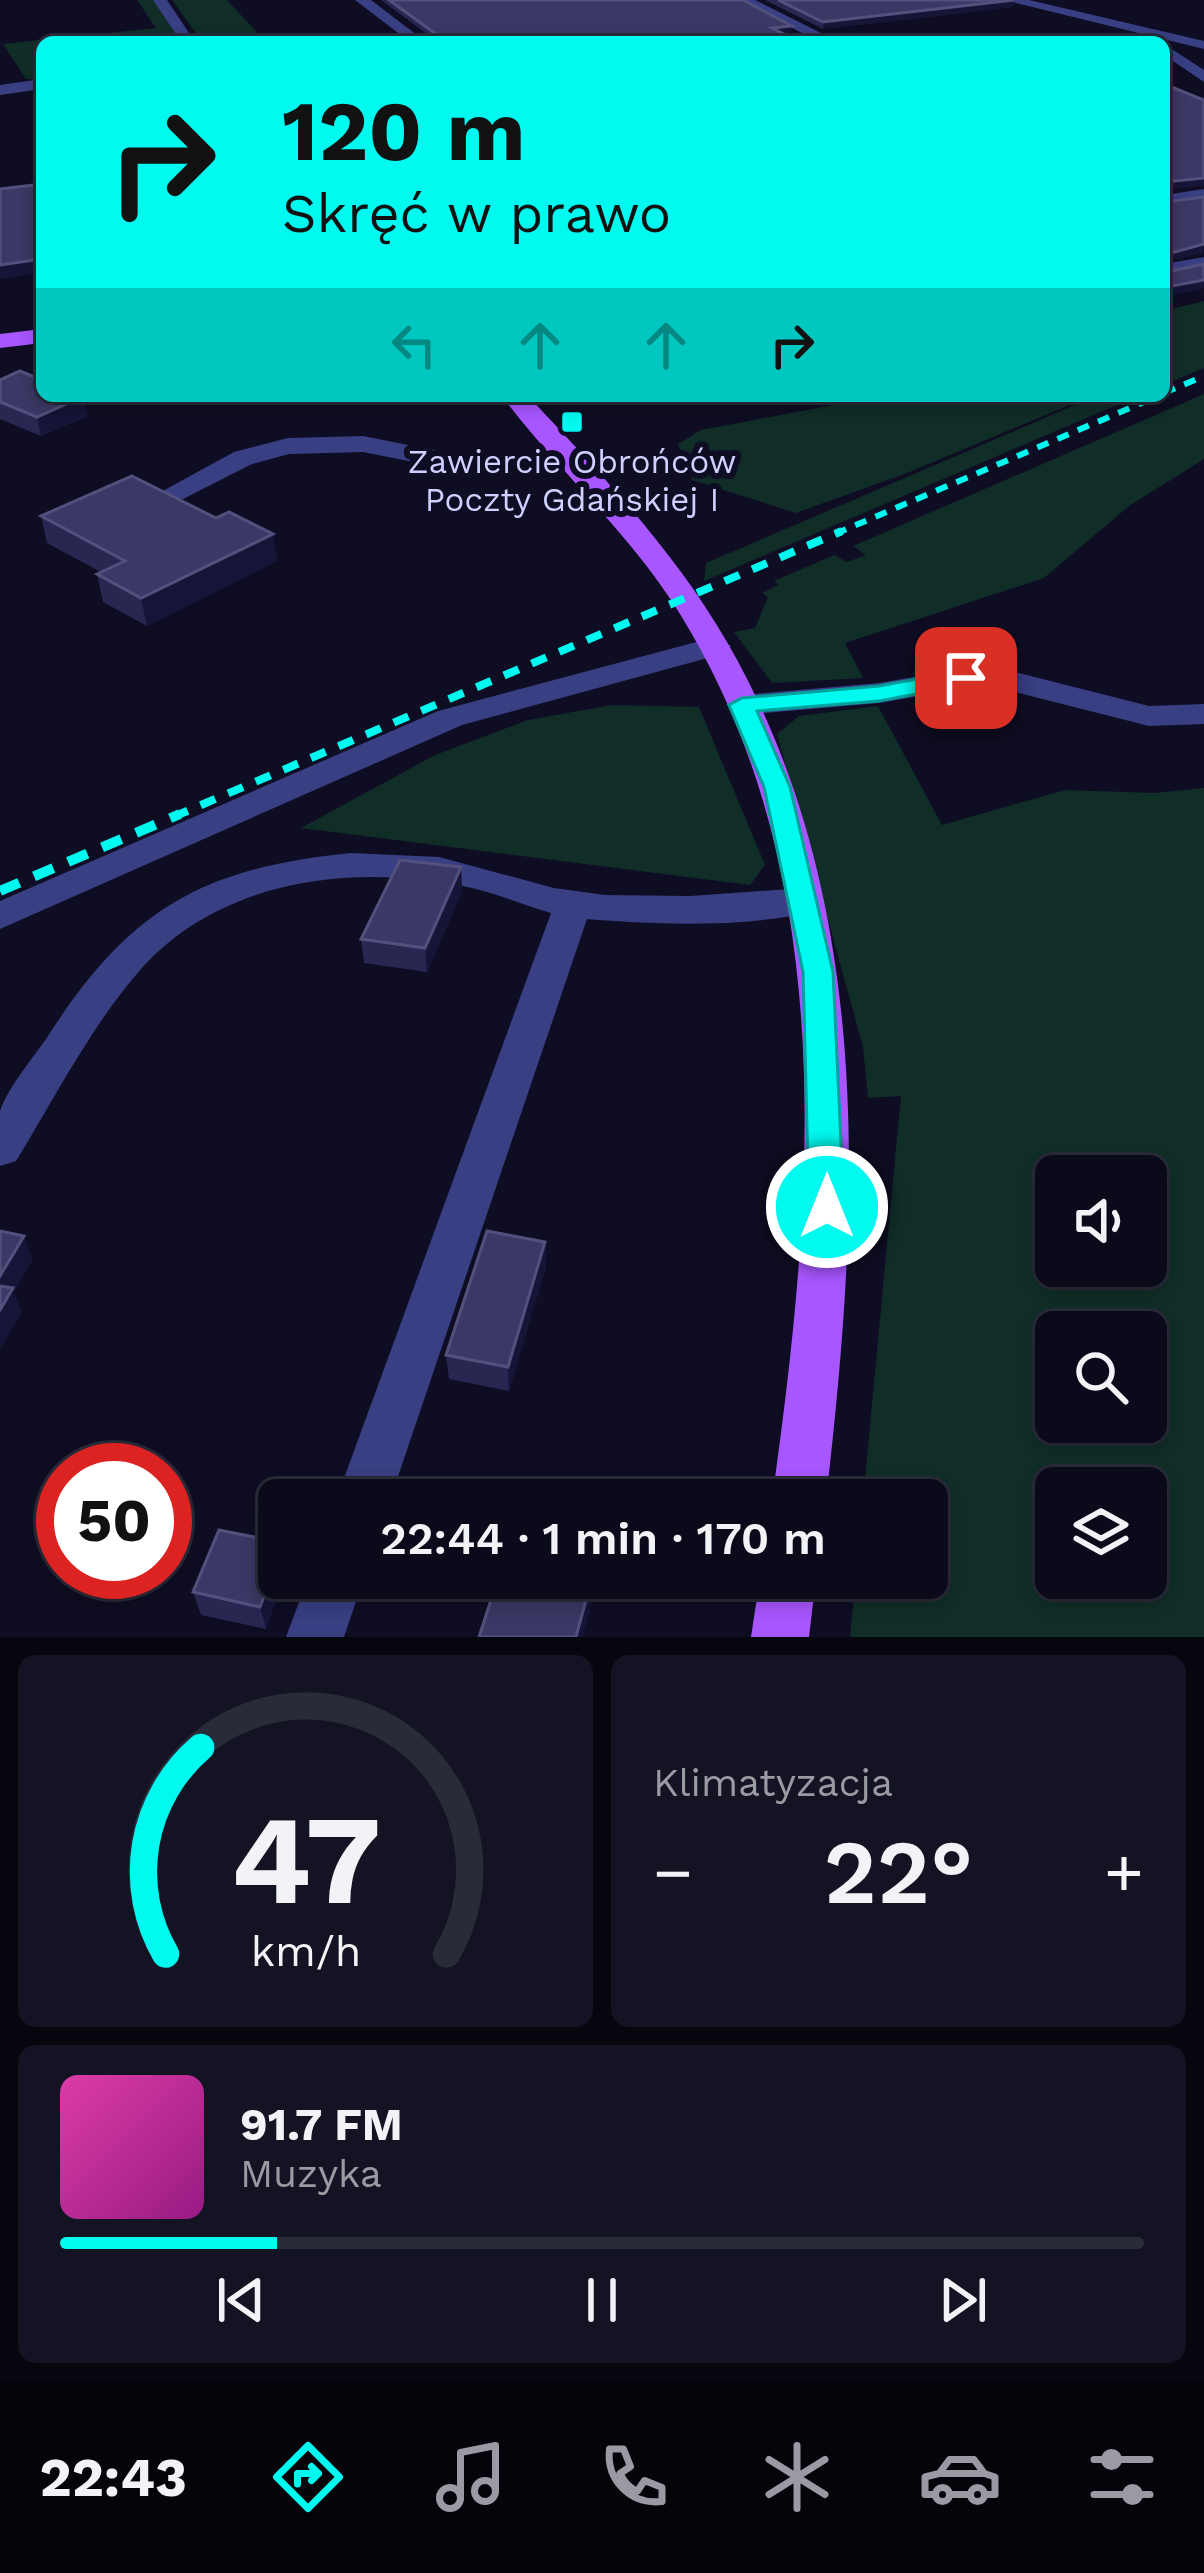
<!DOCTYPE html>
<html lang="pl">
<meta charset="utf-8">
<style>
:root{--surface:#0a0a1a;--page:#131323;--text:#f1f3f6;--muted:#999aa2;--line:#2a2b39;--accent:#00faf0}
body{margin:0;font-family:"Work Sans",sans-serif;background:var(--page);color:var(--text);height:100vh;display:flex;flex-direction:column;font-size:45px;white-space:nowrap}
*{box-sizing:border-box;margin:0}
p{font-size:39px;color:var(--muted)}
.icon{flex:none;width:66px;height:66px;fill:none;stroke:currentColor;stroke-width:2;stroke-linecap:round;stroke-linejoin:round}
.map{position:relative;height:1637px;overflow:hidden}
.sheet{display:flex;flex-direction:column;gap:18px;padding:18px;background:#06060e;flex:1}
.sheet>*{flex:none}
.top-card{position:absolute;left:36px;top:36px;width:1134px;height:366px;border-radius:18px;box-shadow:0 6px 18px #0003,0 0 0 3px var(--line);background:#00faf0;color:#111;overflow:hidden}
.buttons{position:absolute;left:1035px;top:1155px;display:grid;gap:24px}
.buttons a{display:grid;place-items:center;width:132px;height:132px;border-radius:18px;background:var(--surface);box-shadow:0 6px 18px #0003,0 0 0 3px var(--line);font-size:60px}
.speed{position:absolute;left:36px;top:1443px;display:flex;gap:24px;font-size:60px;font-weight:700;text-align:center}
.speed>*{display:grid;place-content:center;width:156px;height:156px;border-radius:50%;background:var(--surface);box-shadow:0 6px 18px #0003,0 0 0 3px var(--line);line-height:1}
.speed .limit{border:18px solid #d22;background:#fff;color:#111}
.pin{position:absolute;display:grid;place-items:center;width:102px;height:102px;color:#fff;margin:-51px;border-radius:24px;box-shadow:0 6px 18px #0006}
.me{position:absolute;width:132px;margin:-66px;rotate:0deg;stroke-linejoin:round;filter:drop-shadow(0 0 9px #0008)}
.turn{display:flex;align-items:center;gap:42px;height:252px;padding:0 48px;font-size:54px}
.turn .icon{width:156px;height:156px;stroke-width:2.5}
.turn b{display:block;font-size:84px;line-height:102px}
.lanes{display:flex;align-items:center;height:114px;padding:0 48px;background:#0003;justify-content:center;gap:60px;direction:ltr}
.lanes .off{opacity:.35}
.big{font-size:90px;font-weight:600;line-height:1.1}
.sheet .tile{flex:1;display:flex;flex-direction:column;justify-content:center;gap:18px;min-width:0;padding:0 42px;border-radius:18px;background:var(--page)}
.sheet .dial{align-items:center;gap:0}
.dial svg{height:312px;overflow:visible;fill:none;stroke:var(--line);stroke-width:7;stroke-linecap:round;text-anchor:middle}
.dial text{fill:var(--text);stroke:none}
.song{display:flex;align-items:center;gap:36px}
.cover{width:144px;height:144px;border-radius:18px;background:linear-gradient(135deg,hsl(320 70% 55%),hsl(310 70% 35%))}
.played{height:12px;border-radius:6px;background:linear-gradient(90deg,var(--accent) 20%,var(--line) 20%)}
.keys{display:flex;justify-content:space-around;direction:ltr}
.heat{display:flex;justify-content:space-between;align-items:center;font-size:66px;direction:ltr}
.sheet .tiles{flex:1;display:grid;gap:18px;grid-template-columns:1fr 1fr}
.tile:last-child{grid-column:span 2}
.trip{position:absolute;left:258px;top:1479px;width:690px;height:120px;border-radius:18px;background:var(--surface);box-shadow:0 6px 18px #0003,0 0 0 3px var(--line);font-weight:600;line-height:120px;text-align:center}
.menu{display:flex;height:192px;justify-content:space-around;align-items:center;background:#04040a;color:var(--muted)}
.menu .icon{width:84px;height:84px}
.menu .active{color:var(--accent)}
.menu b{font-size:54px;color:var(--text)}
.map>svg:first-child{display:block}
.green{fill:#102d28;fill-rule:evenodd}
.lines{fill:none;stroke-linecap:round;stroke-linejoin:round}
.minor{fill:#383f82;fill-rule:evenodd}
.major{fill:#a856ff;fill-rule:evenodd}
.rail-far2{stroke:#00faf0;stroke-width:6;stroke-dasharray:12 10;stroke-linecap:butt}
.rail-far1{stroke:#00faf0;stroke-width:8;stroke-dasharray:16 14;stroke-linecap:butt}
.rail{stroke:#00faf0;stroke-width:10;stroke-dasharray:21 16;stroke-linecap:butt}
.wall{fill:#292651}
.shaded-wall{fill:#161437}
.building{fill:#3a3864;stroke:#52507c;stroke-width:3}
.route{fill:#00faf0;stroke:#00a29c;stroke-width:3}
.poi-dot{fill:#00faf0;stroke:#0e0d23;stroke-width:4.5}
.labels{text-anchor:middle;dominant-baseline:central;stroke-width:12;stroke-linejoin:round;paint-order:stroke}
.far-poi-label{font-size:33px;fill:#cfd0ff;stroke:#0e0d23}
</style>
<div class="map">
<svg width="1204" height="1637" viewBox="0 0 1204 1637">
<rect width="100%" height="100%" fill="#0e0d23"/>
<!-- green -->
<g class="green">
<path d="M137,0H154L180,42H42V80L26,79L3,44L156,28Z"/>
<path d="M172,0H227L266,42H202Z"/>
<path d="M1204,301V368L1164,385V311Z"/>
<path d="M1204,394V459L1129,506L1044,578L845,643L863,678L772,683L734,632L755,628L768,597L762,593L779,585L774,581L834,555L847,562L866,555L853,546Z"/>
<path d="M881,396H1091L907,473L796,513L692,480L678,444L701,430Z"/>
<path d="M1096,396H1138L704,581L706,563Z"/>
<path d="M612,705L699,707L765,865L750,885L301,828L435,755L528,720Z"/>
<path d="M878,706L942,825L1065,790L1154,793L1204,788V1637H850L856,1578H927V1500H863L901,1096L868,1098L863,1047L777,734L799,716ZM1056,1176H1146V1266H1056ZM1056,1332H1146V1422H1056ZM1056,1488H1146V1578H1056Z"/>
</g>
<g class="lines">
<!-- minor -->
<g class="minor">
<path d="M153,0H167L195,42H181Z"/>
<path d="M355,0H371L426,42H410Z"/>
<path d="M737,0H755L839,42H820Z"/>
<path d="M1004,0H1029L1204,41V49Z"/>
<path d="M1164,44L1204,70V82L1164,55Z"/>
<path d="M42,79V89L0,95V85Z"/>
<path d="M1204,189V201L1164,207V195Z"/>
<path d="M1204,257V269L1164,276V264Z"/>
<path d="M363,436L494,462L570,448L583,456L570,464L494,478L363,452L289,454L252,464L183,499H163L159,493L234,452L288,438Z"/>
<path d="M715,637L731,646L726,653L462,725L0,929V901L438,711Z"/>
<path d="M966,668L1011,671L1149,706L1204,704V724L1149,726L1011,691L966,688L879,703L742,715L726,705L742,695L879,683Z"/>
<path d="M351,853L439,857L554,888L605,895L690,896L805,888L819,892L824,901L819,910C753,928 655,925 587,919L390,1500H336L551,913C525,906 499,894 472,888C358,863 223,877 141,969C91,1026 56,1096 16,1161L0,1166C0,1150 0,1126 0,1111C9,1085 35,1056 50,1033C131,908 203,868 351,853Z"/>
<path d="M308,1578H364L344,1637H286Z"/>
</g>
<!-- major -->
<g class="major">
<path d="M42,329V343L0,348V334Z"/>
<path d="M502,396H528C600,473 674,550 727,642C878,903 859,1212 826,1500H772C813,1205 844,880 680,614C630,533 558,471 502,396Z"/>
<path d="M760,1578H816L809,1637H751Z"/>
</g>
<!-- rail-far2 -->
<g class="rail-far2">
<path d="M1164,393L1204,376"/>
<path d="M835,534L1158,396"/>
</g>
<!-- rail-far1 -->
<path class="rail-far1" d="M173,817L842,531"/>
<!-- rail -->
<path class="rail" d="M0,891L180,814"/>
</g>
<!-- wall -->
<g class="wall">
<path d="M381,0H743L792,26L791,32L783,33L800,42H438Z"/>
<path d="M765,0H1014L1013,7L823,29Z"/>
<path d="M1204,264V288L1170,295L1164,292V269L1167,272Z"/>
<path d="M0,380L88,416L41,436L0,419Z"/>
<path d="M41,516L216,518L273,534L277,561L147,626L103,602L97,574L101,572L47,543Z"/>
<path d="M461,867L462,891L427,972L364,963L361,939Z"/>
<path d="M545,1242L546,1266L509,1391L449,1379L446,1355Z"/>
<path d="M279,1542L266,1629L201,1615L193,1592Z"/>
</g>
<!-- shaded-wall -->
<g class="shaded-wall">
<path d="M1014,0L1013,7L823,29V22Z"/>
<path d="M792,26L791,32L771,35L772,28Z"/>
<path d="M1204,178V186L1164,190L1165,182Z"/>
<path d="M1204,244L1203,253L1164,263V255Z"/>
<path d="M42,259V273L0,279V265Z"/>
<path d="M1204,280V288L1170,295L1172,286Z"/>
<path d="M84,396L88,416L41,436L37,417Z"/>
<path d="M273,534L277,561L147,626L141,598Z"/>
<path d="M461,867L462,891L427,972L425,948Z"/>
<path d="M24,1236L33,1260L14,1292L22,1312L0,1350V1276Z"/>
<path d="M545,1242L546,1266L509,1391L508,1367Z"/>
<path d="M279,1557V1578H285L266,1629L260,1607Z"/>
<path d="M592,1578H596V1588L583,1637H576Z"/>
</g>
<!-- building -->
<g class="building">
<path d="M389,0H743L792,26L772,28L800,42H447Z"/>
<path d="M778,0H1014L823,22Z"/>
<path d="M1164,84L1204,100V178L1165,182L1164,192Z"/>
<path d="M42,184V259L0,265V189Z"/>
<path d="M1204,197V244L1164,255V202Z"/>
<path d="M1204,264V280L1172,286L1164,281V269L1167,272Z"/>
<path d="M20,371L42,380V396H84L37,417L0,402V380Z"/>
<path d="M132,476L216,518L229,512L273,534L141,598L97,574L125,561L41,516Z"/>
<path d="M400,860L461,867L425,948L361,939Z"/>
<path d="M0,1231L24,1236L0,1276Z"/>
<path d="M487,1231L545,1242L508,1367L446,1355Z"/>
<path d="M0,1286L13,1288L0,1310Z"/>
<path d="M219,1530L279,1542V1557L260,1607L193,1592Z"/>
<path d="M498,1578H592L576,1637H479Z"/>
</g>
<!-- route -->
<path class="route" d="M966,670L978,678L975,683L879,701L757,711L790,787L833,972L844,1207L839,1217L827,1221L814,1217L809,1207L803,972L764,787L729,705L742,698L879,686Z"/>
<!-- markers -->
<rect class="poi-dot" x="560" y="410" width="24" height="24" rx="6"/>
<g class="labels">
<!-- far-poi labels -->
<g class="far-poi-label">
<text x="572" y="461">Zawiercie Obrońców<tspan x="572" dy="38">Poczty Gdańskiej I</tspan></text>
</g>
</g>
</svg>
<div class="buttons">
<a><svg class="icon" aria-label="sound" viewBox="0 0 24 24"><path d="M4 9h4l5-4v14l-5-4H4zM17 9q2 3 0 6"/></svg></a>
<a><svg class="icon" aria-label="search" viewBox="0 0 24 24"><circle cx="10" cy="10" r="6"/><path d="M15 15l6 6"/></svg></a>
<a><svg class="icon" aria-label="layers" viewBox="0 0 24 24"><path d="M12 4l9 5-9 5-9-5zM3 14l9 5 9-5"/></svg></a>
</div>
<div class="speed"><div class="limit">50</div></div>
<div class="pin" style="left:966px;top:678px;background:#d93025"><svg class="icon" aria-label="arrive" viewBox="0 0 24 24"><path d="M6 21V4h12l-3 4 3 4H6"/></svg></div>
<svg class="me" style="left:827px;top:1207px" viewBox="-20 -20 40 40"><circle r="17" fill="#00faf0" stroke="#fff" stroke-width="3"/><path d="M0-11L8 9 0 5-8 9z" fill="#fff"/></svg>
<div class="trip">22:44 · 1 min · 170 m</div>
<div class="top-card">
<div class="turn"><svg class="icon" aria-label="right" viewBox="0 0 24 24"><path d="M7 20v-9h11M14 6l5 5-5 5"/></svg><div><b>120 m</b>Skręć w prawo</div></div>
<div class="lanes"><svg class="icon off" aria-label="left" viewBox="0 0 24 24"><path d="M17 20v-9H6M10 6l-5 5 5 5"/></svg><svg class="icon off" aria-label="ahead" viewBox="0 0 24 24"><path d="M12 20V5M6 11l6-6 6 6"/></svg><svg class="icon off" aria-label="ahead" viewBox="0 0 24 24"><path d="M12 20V5M6 11l6-6 6 6"/></svg><svg class="icon" aria-label="right" viewBox="0 0 24 24"><path d="M7 20v-9h11M14 6l5 5-5 5"/></svg></div>
</div>
</div>
<section class="sheet">
<div class="tiles">
<div class="tile dial"><svg viewBox="0 0 100 80">
<path d="M14 69A42 42 0 1 1 86 69"/>
<path d="M14 69A42 42 0 0 1 23 16" stroke="#00faf0"/>
<text x="50" y="56" font-size="32" font-weight="700">47</text>
<text x="50" y="72" font-size="11">km/h</text>
</svg></div>
<div class="tile"><p>Klimatyzacja</p>
<div class="heat"><a>−</a><b class="big">22°</b><a>+</a></div>
</div>
<div class="tile">
<div class="song"><i class="cover"></i><div><b>91.7 FM</b><p>Muzyka</p></div></div>
<div class="played"></div>
<div class="keys"><svg class="icon" aria-label="previous" viewBox="0 0 24 24"><path d="M18 5L8 12l10 7zM5 5v14"/></svg><svg class="icon" aria-label="pause" viewBox="0 0 24 24"><path d="M8 5v14M16 5v14"/></svg><svg class="icon" aria-label="next" viewBox="0 0 24 24"><path d="M6 5l10 7-10 7zM19 5v14"/></svg></div>
</div>
</div>
</section>
<nav class="menu">
<b>22:43</b>
<svg class="icon active" aria-label="directions" viewBox="0 0 24 24"><path d="M12 3l9 9-9 9-9-9zM9 14v-3h6M13 9l2 2-2 2"/></svg>
<svg class="icon" aria-label="music" viewBox="0 0 24 24"><path d="M9 18V5l10-2v13"/><circle cx="6" cy="18" r="3"/><circle cx="16" cy="16" r="3"/></svg>
<svg class="icon" aria-label="phone" viewBox="0 0 24 24"><path d="M5 4h4l2 5-3 2q2 4 5 5l2-3 5 2v4C11 20 4 13 5 4z"/></svg>
<svg class="icon" aria-label="climate" viewBox="0 0 24 24"><path d="M12 3v18M4 7l16 10M4 17L20 7"/></svg>
<svg class="icon" aria-label="car" viewBox="0 0 24 24"><path d="M5 17H2v-5l4-1 3-4h7l3 4 3 1v5h-3M9 17h6M6 11h13"/><circle cx="7" cy="17" r="2"/><circle cx="17" cy="17" r="2"/></svg>
<svg class="icon" aria-label="filters" viewBox="0 0 24 24"><path d="M4 7h16M4 17h16"/><circle cx="9" cy="7" r="2"/><circle cx="15" cy="17" r="2"/></svg>
</nav>
